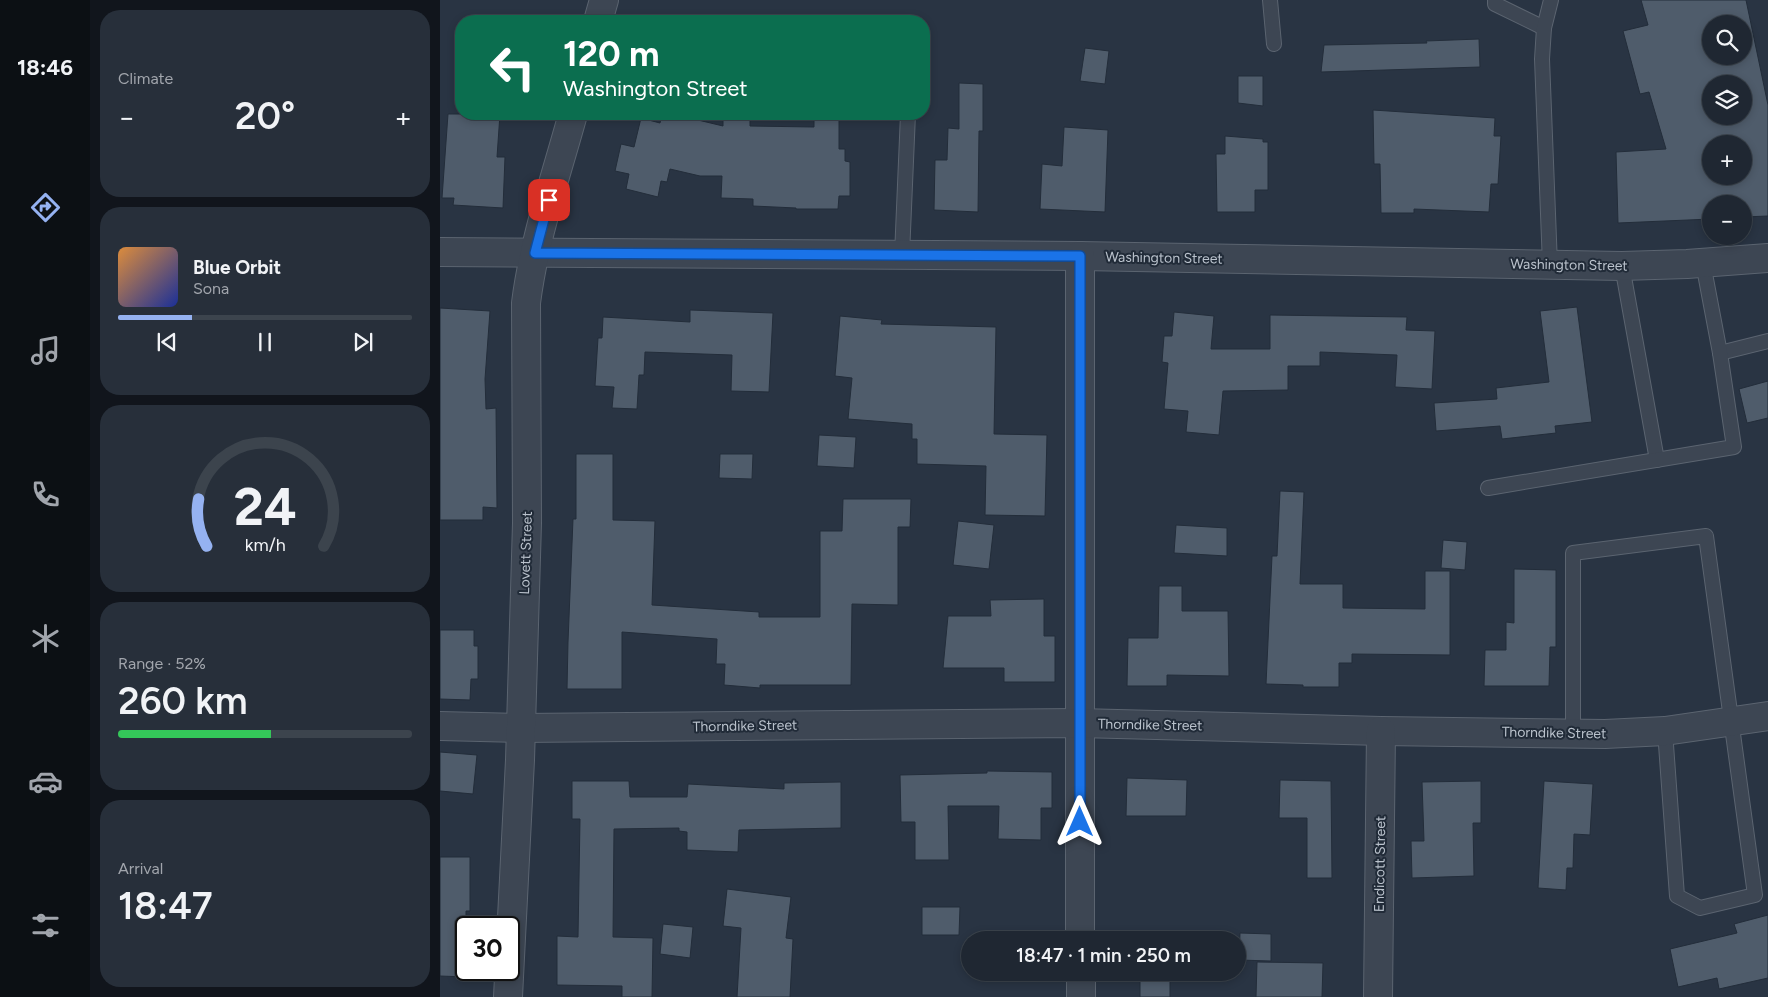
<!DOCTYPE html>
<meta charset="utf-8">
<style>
:root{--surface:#1f2732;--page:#272f3a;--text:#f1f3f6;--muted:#a1a5ac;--line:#3c444d;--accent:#95b2f1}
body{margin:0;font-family:Figtree,sans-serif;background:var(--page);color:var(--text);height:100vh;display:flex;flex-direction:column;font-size:19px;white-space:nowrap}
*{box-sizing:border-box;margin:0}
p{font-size:16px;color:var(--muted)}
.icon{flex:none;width:28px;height:28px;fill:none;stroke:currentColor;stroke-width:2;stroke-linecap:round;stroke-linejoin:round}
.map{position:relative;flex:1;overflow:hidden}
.sheet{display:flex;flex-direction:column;gap:10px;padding:10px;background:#11151c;width:350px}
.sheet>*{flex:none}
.banner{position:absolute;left:15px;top:15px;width:475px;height:105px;border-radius:20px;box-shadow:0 2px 8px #0003,0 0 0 1px var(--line);background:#0b6e4f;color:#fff;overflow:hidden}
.controls{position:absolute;left:1262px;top:15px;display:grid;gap:10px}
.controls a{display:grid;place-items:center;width:50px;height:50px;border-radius:50%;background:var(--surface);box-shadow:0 2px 8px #0003,0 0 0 1px var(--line);font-size:25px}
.speed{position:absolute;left:15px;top:916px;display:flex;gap:10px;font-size:25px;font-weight:700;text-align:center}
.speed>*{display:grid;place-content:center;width:65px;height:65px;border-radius:50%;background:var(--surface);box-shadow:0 2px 8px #0003,0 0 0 1px var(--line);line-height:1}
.speed .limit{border:2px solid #111;border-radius:8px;background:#fff;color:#111}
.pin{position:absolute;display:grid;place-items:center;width:42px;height:42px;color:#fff;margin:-21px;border-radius:10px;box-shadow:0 2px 8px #0006}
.me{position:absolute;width:55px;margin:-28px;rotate:0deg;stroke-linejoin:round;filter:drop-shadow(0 0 4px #0008)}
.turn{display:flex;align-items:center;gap:18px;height:105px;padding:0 25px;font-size:22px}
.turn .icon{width:65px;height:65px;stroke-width:2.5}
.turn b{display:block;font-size:35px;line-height:42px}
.big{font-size:38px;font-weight:600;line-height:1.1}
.sheet .tile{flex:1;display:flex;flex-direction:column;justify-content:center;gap:8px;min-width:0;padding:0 18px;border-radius:20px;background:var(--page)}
.sheet .dial{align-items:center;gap:0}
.dial svg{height:130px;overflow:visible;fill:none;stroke:var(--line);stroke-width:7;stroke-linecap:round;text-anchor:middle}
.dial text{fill:var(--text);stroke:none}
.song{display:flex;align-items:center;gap:15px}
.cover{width:60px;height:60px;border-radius:8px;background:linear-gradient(135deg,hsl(30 70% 55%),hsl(230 70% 35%))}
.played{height:5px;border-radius:2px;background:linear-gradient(90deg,var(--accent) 25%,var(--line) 25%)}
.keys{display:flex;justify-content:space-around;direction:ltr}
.heat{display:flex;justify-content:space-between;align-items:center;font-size:28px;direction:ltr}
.charge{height:8px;border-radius:4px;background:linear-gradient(90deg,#34c759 52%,var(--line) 0)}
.trip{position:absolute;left:521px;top:931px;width:285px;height:50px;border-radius:25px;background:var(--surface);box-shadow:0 2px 8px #0003,0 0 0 1px var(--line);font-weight:600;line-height:50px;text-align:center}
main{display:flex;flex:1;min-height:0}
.tabs{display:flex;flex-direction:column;width:90px;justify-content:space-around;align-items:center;background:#0c1014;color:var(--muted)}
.tabs .icon{width:35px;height:35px}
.tabs .on{color:var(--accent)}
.tabs b{font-size:22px;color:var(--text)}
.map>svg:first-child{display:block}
.building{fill:#4f5c6b;stroke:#232d3a;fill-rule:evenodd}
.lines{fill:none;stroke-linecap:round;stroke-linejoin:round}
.lane-casing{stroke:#5b6470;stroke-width:16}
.street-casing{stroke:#5b6470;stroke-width:30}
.lane{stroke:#3d4653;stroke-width:14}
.street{stroke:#3d4653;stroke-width:28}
.route-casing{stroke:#114b97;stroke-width:12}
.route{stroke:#1a73e8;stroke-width:9}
.labels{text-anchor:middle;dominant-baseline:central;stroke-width:4;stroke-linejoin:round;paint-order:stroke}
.street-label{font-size:14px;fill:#bac2cc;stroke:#212b38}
</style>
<main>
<nav class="tabs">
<b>18:46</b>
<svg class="icon on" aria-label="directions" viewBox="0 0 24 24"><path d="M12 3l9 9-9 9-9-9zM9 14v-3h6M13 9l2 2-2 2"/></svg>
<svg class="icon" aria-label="music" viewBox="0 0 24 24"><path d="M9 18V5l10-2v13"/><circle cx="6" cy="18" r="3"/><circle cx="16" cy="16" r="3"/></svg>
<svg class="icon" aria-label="phone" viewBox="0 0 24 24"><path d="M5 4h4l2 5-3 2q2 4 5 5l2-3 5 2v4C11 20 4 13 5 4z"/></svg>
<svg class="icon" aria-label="climate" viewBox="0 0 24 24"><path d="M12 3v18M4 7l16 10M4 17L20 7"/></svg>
<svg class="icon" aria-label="car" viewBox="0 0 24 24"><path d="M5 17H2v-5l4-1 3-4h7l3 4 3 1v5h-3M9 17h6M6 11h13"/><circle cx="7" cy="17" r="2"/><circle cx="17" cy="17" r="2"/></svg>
<svg class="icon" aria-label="filters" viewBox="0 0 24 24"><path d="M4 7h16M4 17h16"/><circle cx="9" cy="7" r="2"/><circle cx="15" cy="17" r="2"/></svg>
</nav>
<section class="sheet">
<div class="tile"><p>Climate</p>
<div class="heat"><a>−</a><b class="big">20°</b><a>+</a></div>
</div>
<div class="tile">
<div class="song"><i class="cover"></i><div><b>Blue Orbit</b><p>Sona</p></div></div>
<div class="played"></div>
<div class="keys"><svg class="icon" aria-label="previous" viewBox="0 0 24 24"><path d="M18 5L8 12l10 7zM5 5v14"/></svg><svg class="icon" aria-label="pause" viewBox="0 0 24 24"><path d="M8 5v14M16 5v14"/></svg><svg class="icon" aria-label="next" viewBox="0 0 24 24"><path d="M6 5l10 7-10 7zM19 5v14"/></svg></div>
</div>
<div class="tile dial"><svg viewBox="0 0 100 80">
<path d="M14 69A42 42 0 1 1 86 69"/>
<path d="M14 69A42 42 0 0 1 9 40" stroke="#95b2f1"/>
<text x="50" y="56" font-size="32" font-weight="700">24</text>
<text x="50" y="72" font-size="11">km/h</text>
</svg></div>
<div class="tile"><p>Range · 52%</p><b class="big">260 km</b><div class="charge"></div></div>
<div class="tile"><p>Arrival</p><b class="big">18:47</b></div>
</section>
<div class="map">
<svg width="1328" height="997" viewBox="0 0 1328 997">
<rect width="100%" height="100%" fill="#293443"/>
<!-- building -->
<g class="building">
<path d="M1201,0H1306L1328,105V216L1304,217V204H1271V219L1178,223L1176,152L1226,149L1209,92L1200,94L1183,31L1208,25ZM1271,24H1304V56H1271ZM1271,84H1304V116H1271ZM1271,144H1304V176H1271Z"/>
<path d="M1039,39L1040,67L881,72L884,45L987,43L986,41Z"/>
<path d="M645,48L669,51L665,84L640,81Z"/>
<path d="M798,76H823V106L798,103Z"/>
<path d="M519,83L543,84V131H539L538,212L494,210L495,160H507L508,128L519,129Z"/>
<path d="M933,110L1055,118L1054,136H1061L1058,184H1051L1049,212L974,209V213H941L940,164H934Z"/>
<path d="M8,114H60L57,157H65L63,208L13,205L14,198H2Z"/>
<path d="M222,114H233L283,126V114H310V126L374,127V114H399V149H405V161L410,162V196H399L398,209H356V208L313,206V199L281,198L282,176H260L230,169L227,182L221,181L218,197L186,189L189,174L175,171L181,144L194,147L201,118L220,123Z"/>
<path d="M624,127L668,130L665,212L600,209L602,164L622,166Z"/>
<path d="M785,136L823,139V142H828V190H815V212H777L776,154H785Z"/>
<path d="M1137,307L1152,422L1115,426L1116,433L1062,439L1060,426L996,431L994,403L1057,399L1056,388L1109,382L1100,311Z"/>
<path d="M0,308L50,311L45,379L46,409L56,408L57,508L43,507V520H0Z"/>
<path d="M250,310L333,313L329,392L291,391L292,355L205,352L204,375H199L197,409L172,408L174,387L155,386L158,338H162L163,317L250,322Z"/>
<path d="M734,312L774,316L771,349H830V315L967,317L966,330L995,331L992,389L955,387L957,355L880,352V366H848V390L783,391L779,435L746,432L748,411L724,409L728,363L722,362L724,336H732Z"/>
<path d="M400,316L442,320L441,324L556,327L554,434L607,435L605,516L545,515L546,466L477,464V439H472V424L408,419L412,378L395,376Z"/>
<path d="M1328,381V418L1307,423L1299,389Z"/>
<path d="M379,435L416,437L414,468L377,466Z"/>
<path d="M136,454H173V520L215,521L212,605L319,612V617H380V531H402L403,499H471L470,527H458V605L412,604L411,685H320V688L284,685L285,664H276L277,639L182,632V689H127L128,642L133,519H136Z"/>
<path d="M280,454H313L312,479L279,478Z"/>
<path d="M840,491L864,492L860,584H903V608L985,609V571H1010V655L912,654V663H899V687H863V685L826,684L832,556H837Z"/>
<path d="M518,521L554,525L549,569L513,565Z"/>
<path d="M736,525L787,528V556L734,553Z"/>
<path d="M1003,540L1027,542L1025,570L1001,568Z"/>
<path d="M1074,569L1116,570V647H1110L1109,686H1044L1045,650H1066V622L1074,623Z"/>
<path d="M719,586H742V611H788L789,676L727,675V686H687L688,638H718Z"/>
<path d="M604,599V636H615V682H564V668H503L508,616H551L550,600Z"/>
<path d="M0,630H34V646H38V679H31L30,700L0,699Z"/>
<path d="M0,752L37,755L33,794L0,791Z"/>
<path d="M547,771L612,772V808H601V840L558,839L559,806H508L509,860H475V822H461L460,775L547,773Z"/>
<path d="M687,778L747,780L746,816H686Z"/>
<path d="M840,780L891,781L892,878H867V818H839Z"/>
<path d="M132,781H189L190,797H247L248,784L344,789V783L401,782V828L299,830L298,852L247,850V832L239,831V828L174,829L173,937L213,938L212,997H182V986L117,985V936L138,937L140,819H132Z"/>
<path d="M1041,781V823H1033L1034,876L972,878L971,841H984L982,782Z"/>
<path d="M1104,781L1153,784L1150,835L1134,834L1133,868H1127L1126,890L1098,888Z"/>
<path d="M0,857H30V911H26V977L0,976Z"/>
<path d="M287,889L351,897L346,938L353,939L350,997H297L301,928L283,926Z"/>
<path d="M482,907H520L519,935H482Z"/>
<path d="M1328,915V978L1279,989L1277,978L1238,987L1230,949L1297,933L1294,924Z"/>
<path d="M223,924L253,927L250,958L220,954Z"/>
<path d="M800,933L831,934V961L799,960Z"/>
<path d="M817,962L883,963L882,997H816Z"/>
<rect x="700" y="972" width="30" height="25"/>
</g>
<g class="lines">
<!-- lane casing -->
<g class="lane-casing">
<g id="lane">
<path d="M830,0L834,44"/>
<path d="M1055,0V4L1104,28"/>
<path d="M462,255L468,114"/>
<path d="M1110,265L1102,59L1104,28L1111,0"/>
<path d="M1182,266L1217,460"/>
<path d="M1280,353L1328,341"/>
<path d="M1048,488L1294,447L1280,353L1263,263"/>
<path d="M1133,733V553L1266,536L1315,895L1260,908L1237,896L1225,731"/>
</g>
</g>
<!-- street casing -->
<g class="street-casing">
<g id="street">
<path d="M158,21L164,0"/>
<path d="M0,252L640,256L1182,266L1247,264L1328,258"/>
<path d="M640,256V940"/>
<path d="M0,726L81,728L639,723L941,731L1165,734L1225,731L1328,716"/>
<path d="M641,972V997"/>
<path d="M68,997L80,760L87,523L86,303C94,239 116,176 133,114"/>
<path d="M938,997L941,731"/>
</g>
</g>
<!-- lane -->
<use href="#lane" class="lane"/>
<!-- street -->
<use href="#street" class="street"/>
</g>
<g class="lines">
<!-- route casing -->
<g class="route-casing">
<path id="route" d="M109,200L95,253L640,256V822"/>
</g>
<!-- route -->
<use href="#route" class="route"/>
</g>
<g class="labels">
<!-- street labels -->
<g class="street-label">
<text transform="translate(724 258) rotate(1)">Washington Street</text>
<text transform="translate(1129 265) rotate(1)">Washington Street</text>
<text transform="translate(86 553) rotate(-88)">Lovett Street</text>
<text transform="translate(710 725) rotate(1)">Thorndike Street</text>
<text transform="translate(305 726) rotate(-1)">Thorndike Street</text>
<text transform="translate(1114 733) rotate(1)">Thorndike Street</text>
<text transform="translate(940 864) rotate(-89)">Endicott Street</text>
</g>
</g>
</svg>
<div class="controls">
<a><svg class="icon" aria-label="search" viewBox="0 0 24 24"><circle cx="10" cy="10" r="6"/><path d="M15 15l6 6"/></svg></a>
<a><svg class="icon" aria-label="layers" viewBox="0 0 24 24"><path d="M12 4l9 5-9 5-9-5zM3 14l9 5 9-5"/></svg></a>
<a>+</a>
<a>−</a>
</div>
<div class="speed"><div class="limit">30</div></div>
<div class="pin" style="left:109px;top:200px;background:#d93025"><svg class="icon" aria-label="arrive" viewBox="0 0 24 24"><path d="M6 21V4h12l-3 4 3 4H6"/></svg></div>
<svg class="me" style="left:640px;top:822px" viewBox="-20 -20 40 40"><path d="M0-17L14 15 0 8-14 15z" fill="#1a73e8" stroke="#fff" stroke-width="4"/></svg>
<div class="trip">18:47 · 1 min · 250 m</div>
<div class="banner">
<div class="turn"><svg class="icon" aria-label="left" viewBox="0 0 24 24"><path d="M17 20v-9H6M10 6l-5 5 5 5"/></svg><div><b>120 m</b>Washington Street</div></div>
</div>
</div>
</main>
